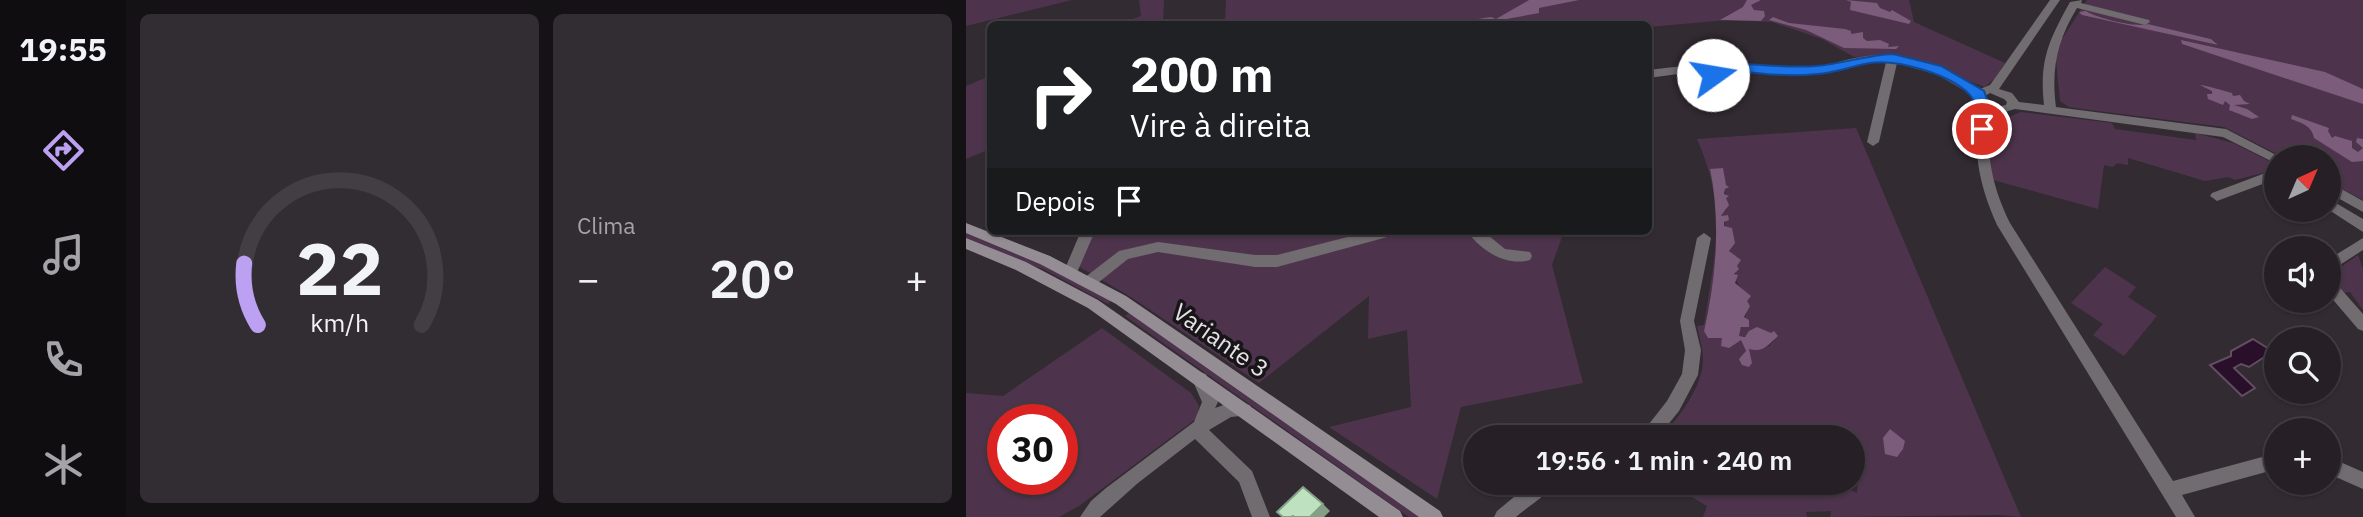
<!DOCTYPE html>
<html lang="pt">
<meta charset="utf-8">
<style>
:root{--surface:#262026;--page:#322d32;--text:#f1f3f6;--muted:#a4a3a7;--line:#423e43;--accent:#bca0f2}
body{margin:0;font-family:"IBM Plex Sans",sans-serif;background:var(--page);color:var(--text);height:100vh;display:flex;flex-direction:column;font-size:26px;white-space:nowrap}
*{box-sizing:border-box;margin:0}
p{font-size:23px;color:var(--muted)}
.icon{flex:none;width:38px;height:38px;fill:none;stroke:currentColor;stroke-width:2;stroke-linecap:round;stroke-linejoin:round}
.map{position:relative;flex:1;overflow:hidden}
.details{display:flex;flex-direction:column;gap:14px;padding:14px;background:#151215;width:840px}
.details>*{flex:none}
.top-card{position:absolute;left:21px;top:21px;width:665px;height:214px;border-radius:10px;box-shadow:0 2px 5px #0004,0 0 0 2px var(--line);background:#202124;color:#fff;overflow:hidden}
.needle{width:46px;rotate:44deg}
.buttons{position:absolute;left:1298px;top:145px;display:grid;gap:14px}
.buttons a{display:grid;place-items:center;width:77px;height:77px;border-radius:50%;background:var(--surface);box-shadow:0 2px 5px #0004,0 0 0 2px var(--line);font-size:35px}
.speed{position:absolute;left:21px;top:404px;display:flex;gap:14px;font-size:35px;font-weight:700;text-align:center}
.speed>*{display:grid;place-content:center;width:91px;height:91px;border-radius:50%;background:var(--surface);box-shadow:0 2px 5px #0004,0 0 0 2px var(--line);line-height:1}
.speed .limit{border:10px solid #d22;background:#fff;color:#111}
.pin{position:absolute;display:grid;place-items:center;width:60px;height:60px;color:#fff;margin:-30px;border:4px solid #fff;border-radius:50%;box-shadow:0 2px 7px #0007}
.me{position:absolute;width:77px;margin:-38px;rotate:77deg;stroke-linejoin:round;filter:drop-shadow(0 0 5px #0008)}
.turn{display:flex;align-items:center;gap:24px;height:147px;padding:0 28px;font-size:32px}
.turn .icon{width:91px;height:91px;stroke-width:2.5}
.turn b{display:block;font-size:49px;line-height:60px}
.then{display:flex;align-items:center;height:66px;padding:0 28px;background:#0003;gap:14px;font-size:26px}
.big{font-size:52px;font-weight:600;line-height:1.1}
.details .card{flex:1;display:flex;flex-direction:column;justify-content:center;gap:10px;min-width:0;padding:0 24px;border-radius:10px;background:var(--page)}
.details .dial{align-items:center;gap:0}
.dial svg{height:182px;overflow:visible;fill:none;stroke:var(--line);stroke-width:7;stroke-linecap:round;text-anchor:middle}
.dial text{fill:var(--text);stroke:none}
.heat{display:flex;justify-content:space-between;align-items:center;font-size:38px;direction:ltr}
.details .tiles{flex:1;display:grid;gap:14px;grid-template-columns:repeat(2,1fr)}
.trip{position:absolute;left:497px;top:425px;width:402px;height:70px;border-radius:35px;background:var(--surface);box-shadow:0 2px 5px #0004,0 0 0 2px var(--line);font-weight:600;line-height:70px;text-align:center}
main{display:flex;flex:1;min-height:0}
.dock{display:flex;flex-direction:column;width:126px;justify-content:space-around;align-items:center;background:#0f0d0f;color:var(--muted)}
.dock .icon{width:49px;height:49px}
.dock .selected{color:var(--accent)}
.dock b{font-size:32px;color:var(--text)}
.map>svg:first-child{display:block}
.green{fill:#4d344c;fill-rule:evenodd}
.forest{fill:#7b5c7a}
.water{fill:#290f29;stroke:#624e61;stroke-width:2}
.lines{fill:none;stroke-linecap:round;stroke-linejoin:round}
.minor{fill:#706c6f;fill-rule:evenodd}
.secondary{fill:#948e94;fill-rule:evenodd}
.shaded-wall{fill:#859e86}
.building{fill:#bee2c0;stroke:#859e86;stroke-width:2}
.route{fill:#1a73e8;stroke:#114b97;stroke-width:2}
.labels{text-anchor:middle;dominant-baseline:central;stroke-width:7;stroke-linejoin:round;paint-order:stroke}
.street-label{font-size:24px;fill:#e6e1e5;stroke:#181518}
</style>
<main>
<nav class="dock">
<b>19:55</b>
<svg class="icon selected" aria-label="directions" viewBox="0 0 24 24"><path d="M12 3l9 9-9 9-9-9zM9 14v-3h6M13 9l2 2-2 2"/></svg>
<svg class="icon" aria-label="music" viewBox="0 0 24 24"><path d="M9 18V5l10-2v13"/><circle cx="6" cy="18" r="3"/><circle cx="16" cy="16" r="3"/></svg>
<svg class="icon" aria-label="phone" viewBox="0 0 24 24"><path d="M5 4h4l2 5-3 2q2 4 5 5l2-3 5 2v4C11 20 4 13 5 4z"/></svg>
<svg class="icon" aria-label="climate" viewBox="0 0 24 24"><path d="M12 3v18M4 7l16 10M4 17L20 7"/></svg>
</nav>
<section class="details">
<div class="tiles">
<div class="card dial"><svg viewBox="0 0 100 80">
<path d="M14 69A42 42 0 1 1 86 69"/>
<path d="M14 69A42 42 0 0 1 8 42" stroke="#bca0f2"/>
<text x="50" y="56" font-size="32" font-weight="700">22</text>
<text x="50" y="72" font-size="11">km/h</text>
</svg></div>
<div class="card"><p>Clima</p>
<div class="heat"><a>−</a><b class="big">20°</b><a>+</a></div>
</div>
</div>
</section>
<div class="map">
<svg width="1397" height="517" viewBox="0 0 1397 517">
<rect width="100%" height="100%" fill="#322b32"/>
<!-- green -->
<g class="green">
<path d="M0,0H106L0,26Z"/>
<path d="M173,0H198L197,24H153L175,16Z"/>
<path d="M260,0H943L948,22L1039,63L1029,78L1019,87L943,59L926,55L888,57L856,39L806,22L761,20L683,27L682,24H259Z"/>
<path d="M1121,0H1397V200L1363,182V158L1317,157L1258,127L1116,109L1103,107L1094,101L1089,50ZM1143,20L1175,26L1182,24L1245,39L1252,45Z"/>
<path d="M24,76V149L0,159V86Z"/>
<path d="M1055,112L1146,123L1149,129L1230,140L1229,133L1267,143L1311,165V174L1297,173L1269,180L1262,177L1239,181L1162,158V165L1151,163L1147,167L1138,165L1132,209L1027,180C1017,145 1018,125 1055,112Z"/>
<path d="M890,128L1055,517L1033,515L864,517L865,511L840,512L841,517H737L741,506L702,483H878L877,486L891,493L892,471L887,472V438H694C712,419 737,387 737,359C737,348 733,336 731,326L738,325C749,252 762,210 731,139ZM757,168L761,209L754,217L762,215C753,230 760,250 772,262C764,288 778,282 781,303C783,313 775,327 772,337L805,333L808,340L803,346L782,349L786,363L775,340L738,331C750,278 755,224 744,170Z"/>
<path d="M122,231H598L586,265L617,383L495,407L471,499L363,427L445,407L441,330L402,339L403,296L293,383L165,297L107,263Z"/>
<path d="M0,232L72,261L145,301L142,304L79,270L0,238Z"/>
<path d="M1392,255L1397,269V310L1384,292L1375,293L1368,281L1369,271Z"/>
<path d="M1139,267L1170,287L1162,297L1191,316L1158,356L1127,335L1137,324L1105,303Z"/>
<path d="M164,312L455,517H443L159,316Z"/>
<path d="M136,328L225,393L233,406L231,418L113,506L93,517H0V393L37,396ZM37,420H96V480H37Z"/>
</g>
<!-- forest -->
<g class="forest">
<path d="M563,0H613L573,8V13L535,20L539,22L535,24H504L512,23V19L525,17L530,19Z"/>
<path d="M781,0H795L785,5L788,10L798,11L799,16L795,21L754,20L777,7Z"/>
<path d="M880,0L911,3L914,8L924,12L926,10L945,21L943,24L884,10L885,2Z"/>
<path d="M1120,11C1130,18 1171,28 1182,24L1245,39L1252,45L1116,15L1113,12Z"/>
<path d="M807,17L823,23L879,29L885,31V34L897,32V38L901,41L914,40L923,44L922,47L933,46L930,49L878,48L840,30L803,20Z"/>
<path d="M1215,40L1359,72L1397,89V104L1216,44Z"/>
<path d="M1234,85C1244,86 1257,91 1266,93L1267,96L1274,95L1278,101L1284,104L1268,105L1281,109L1293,117L1286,119L1263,110L1264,105L1259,101L1257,105L1242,99L1241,94H1246V91Z"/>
<path d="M1326,115L1363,128L1362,131L1366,138L1369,136L1386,141V148L1392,152L1397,148L1390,142L1391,138L1397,139V161L1386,162L1348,138C1346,126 1336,123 1325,119Z"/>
<path d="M757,168L760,185L763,187L759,189L758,194L763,196L760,198L763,205L755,216L762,215L763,220L758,222V226L766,228L769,243L763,251L775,260L771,266L773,269L768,274L772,275L769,283L785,296L781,301L784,306L778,317L783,320V327H775L773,336L779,337L783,331L791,327L805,333L808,331L812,336C802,345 797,353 783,349L786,363L783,367L776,365L773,359L780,351L775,340L763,348L755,346L756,338H742L738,331C750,278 755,223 744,169Z"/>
<path d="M924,429L939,441L937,449L931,457L919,454L917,438Z"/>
</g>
<!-- water -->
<path class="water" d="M1287,339L1303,349V354L1283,367L1275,364L1268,368L1289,388L1276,396L1244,365L1265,356V351Z"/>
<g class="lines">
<!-- minor -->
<g class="minor">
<path d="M1084,0H1094L1033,89L1046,93L1053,102L1078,105C1073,60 1083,40 1104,2L1116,0L1115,3L1183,20L1184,22L1179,25L1111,8C1091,41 1085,69 1090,107L1260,129L1316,158H1311V163L1307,162L1257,137L1049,109L1029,115L1022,112C1021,155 1025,184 1044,223L1207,481L1311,453V469L1216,495L1229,517H1210L1031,225C1011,180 1009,154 1010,105L1008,96L972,75L931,63L913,142L907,146L901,142L920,62L900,63L843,75L770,71L767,77C755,80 743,81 735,71L682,78V70L734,64L739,58C751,54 763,53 771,64C796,67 822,70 847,67C866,65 883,58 901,56C941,51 980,67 1014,89L1024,85ZM747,62H756L761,67L759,71L747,70L744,67ZM1024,93L1038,99L1041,102L1040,105L1030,107L1021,103L1019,96Z"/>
<path d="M1302,172L1311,175V185L1302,182L1251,201L1244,196L1246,193Z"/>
<path d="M1363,182L1397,201V212L1363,193Z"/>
<path d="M1363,199L1397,219V232L1363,210Z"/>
<path d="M115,231H129L110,275H100L98,271Z"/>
<path d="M405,231H432L425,236L311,267H289L192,252L162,259L128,286H118L116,282L118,278L153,251L192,242L289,255H311Z"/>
<path d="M501,231H517L539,249L564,252L566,256L564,260C540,267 514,250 501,231Z"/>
<path d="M738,233L745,238L728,321L735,350L732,375L713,411L691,438H672L701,401L716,374L719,350L714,321L731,238Z"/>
<path d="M1397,238V250L1363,272V259Z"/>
<path d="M1363,279L1368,281L1397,314V331L1392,329L1363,295Z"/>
<path d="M234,372L240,374L252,402L249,408L266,402L284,405L286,410L284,415L265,417L243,430L286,471L304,517H286L273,482L229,439L172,483L134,517H114L125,501L140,488L228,422L236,402L226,379L228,374Z"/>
<path d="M1363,457L1397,472V489L1363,474Z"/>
<path d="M565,483H590C586,491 559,509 550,517H528L531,511Z"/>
</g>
<!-- secondary -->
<g class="secondary">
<path d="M0,223L84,256L160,296L474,511L477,517H453L150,304L74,264L0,233Z"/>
<path d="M0,238L60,262L132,300L434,511L437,517H413L122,308L50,270L0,249Z"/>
</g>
</g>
<!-- shaded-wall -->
<path class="shaded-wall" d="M357,504L364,511L358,517H344Z"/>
<!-- building -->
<path class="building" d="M337,487L357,504L344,517H328L327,516L325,517H317L311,512Z"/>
<!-- route -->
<path class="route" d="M927,54L975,66L1018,91L1023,105L1020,132L1016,134L1009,129C1009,117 1011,102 1003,94C983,74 932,59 904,63C886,66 869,73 851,74C824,77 798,74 771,71L767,76L747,79L741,75L743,72L759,70L767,63C795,65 822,68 850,66C876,64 901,55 927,54Z"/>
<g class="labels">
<!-- street labels -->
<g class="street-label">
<text transform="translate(255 340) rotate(35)">Variante 3</text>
</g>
</g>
</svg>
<div class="buttons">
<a><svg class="needle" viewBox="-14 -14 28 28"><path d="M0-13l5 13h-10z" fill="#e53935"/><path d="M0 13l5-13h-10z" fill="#a4a3a7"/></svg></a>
<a><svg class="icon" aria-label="sound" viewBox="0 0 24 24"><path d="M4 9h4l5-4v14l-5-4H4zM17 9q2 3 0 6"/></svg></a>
<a><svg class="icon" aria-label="search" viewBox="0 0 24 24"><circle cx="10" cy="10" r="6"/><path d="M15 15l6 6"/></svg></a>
<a>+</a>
</div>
<div class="speed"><div class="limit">30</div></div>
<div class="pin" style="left:1016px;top:129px;background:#d93025"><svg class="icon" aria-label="arrive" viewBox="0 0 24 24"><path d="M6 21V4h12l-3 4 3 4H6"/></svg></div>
<svg class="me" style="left:747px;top:75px" viewBox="-20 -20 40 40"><circle r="19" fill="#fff"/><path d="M0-13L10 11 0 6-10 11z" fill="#1a73e8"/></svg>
<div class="trip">19:56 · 1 min · 240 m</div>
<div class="top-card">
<div class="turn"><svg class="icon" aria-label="right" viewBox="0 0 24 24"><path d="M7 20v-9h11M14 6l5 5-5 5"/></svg><div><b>200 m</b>Vire à direita</div></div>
<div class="then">Depois<svg class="icon" aria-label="arrive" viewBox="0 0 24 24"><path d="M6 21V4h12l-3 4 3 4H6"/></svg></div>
</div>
</div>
</main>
